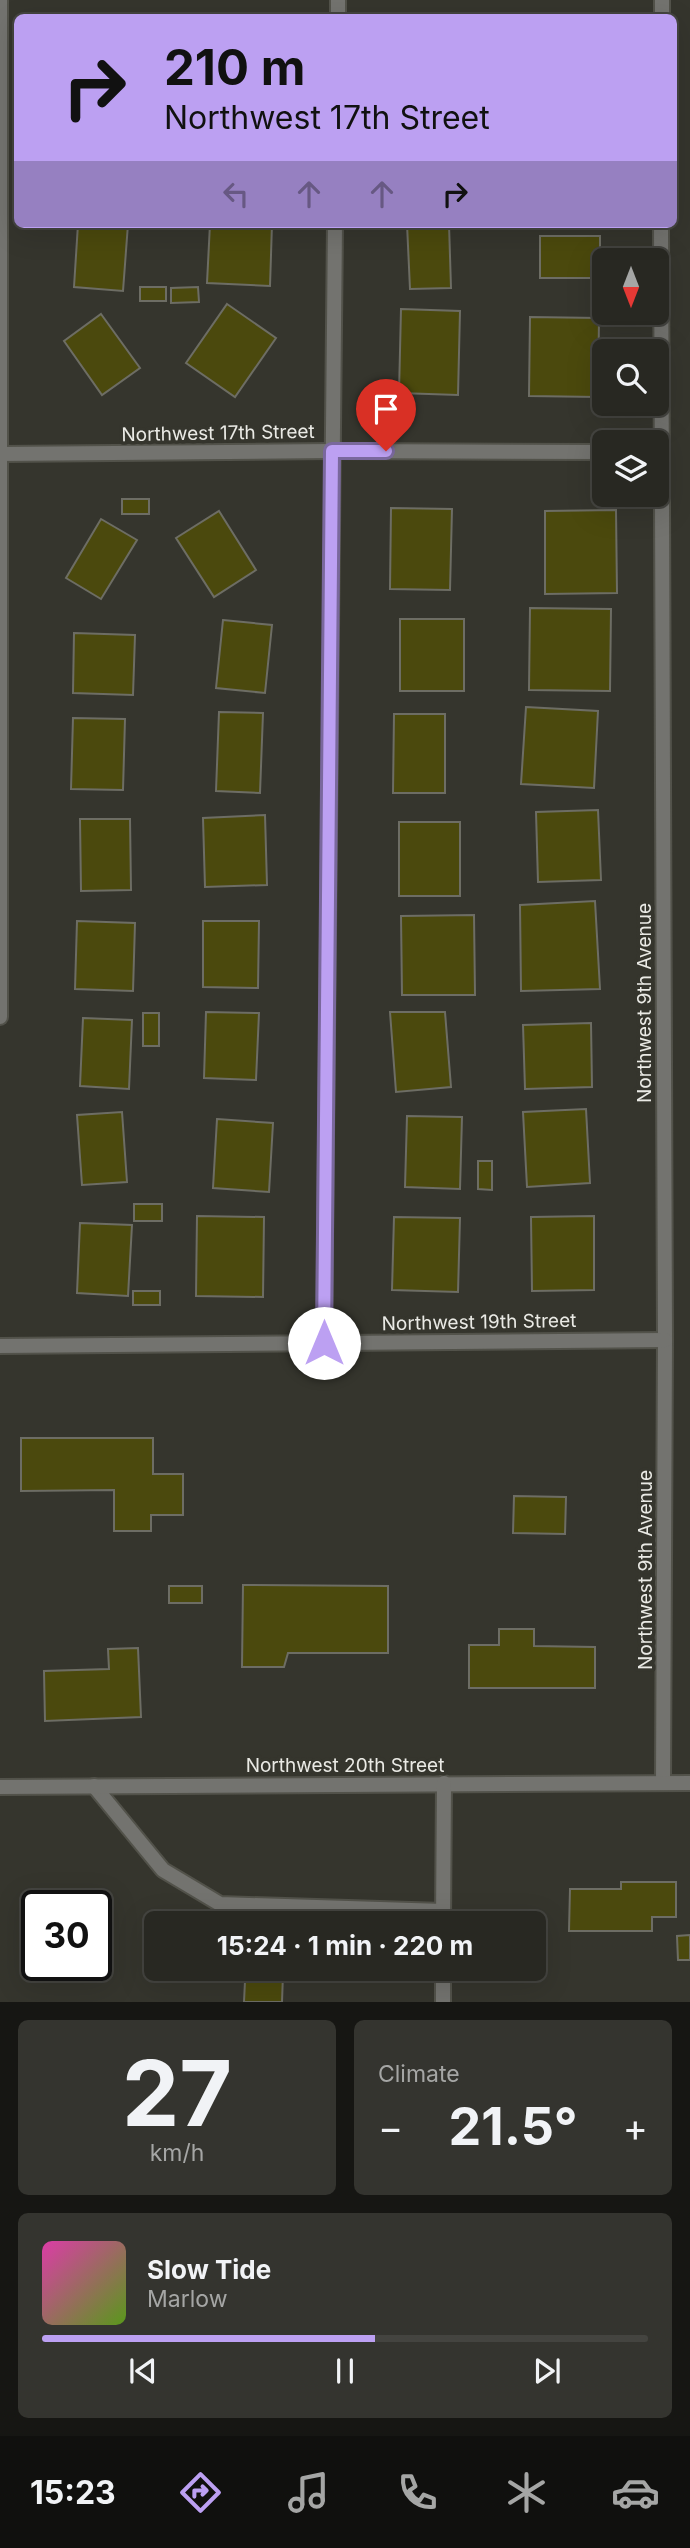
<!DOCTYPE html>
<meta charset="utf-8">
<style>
:root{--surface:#282822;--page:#34342f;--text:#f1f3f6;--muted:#a5a6a5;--line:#444440;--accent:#bca0f2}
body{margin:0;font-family:Inter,sans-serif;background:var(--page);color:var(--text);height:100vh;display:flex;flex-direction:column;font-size:26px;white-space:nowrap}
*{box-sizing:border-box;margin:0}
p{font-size:23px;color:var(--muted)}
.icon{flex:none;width:38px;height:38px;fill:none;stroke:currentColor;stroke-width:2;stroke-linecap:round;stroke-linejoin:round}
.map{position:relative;height:2002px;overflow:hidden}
.side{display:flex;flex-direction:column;gap:18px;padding:18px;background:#161613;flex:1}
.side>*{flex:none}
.hud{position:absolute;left:14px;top:14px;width:663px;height:214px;border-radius:10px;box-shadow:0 7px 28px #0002,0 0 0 2px var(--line);background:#bca0f2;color:#111;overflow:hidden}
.needle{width:46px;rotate:180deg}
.buttons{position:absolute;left:592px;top:248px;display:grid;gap:14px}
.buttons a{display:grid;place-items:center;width:77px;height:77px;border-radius:10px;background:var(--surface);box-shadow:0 7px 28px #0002,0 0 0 2px var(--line);font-size:35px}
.speed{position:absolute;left:21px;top:1890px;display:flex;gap:14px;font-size:35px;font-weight:700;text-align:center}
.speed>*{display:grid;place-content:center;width:91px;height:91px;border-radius:50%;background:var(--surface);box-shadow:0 7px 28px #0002,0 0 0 2px var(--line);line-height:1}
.speed .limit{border:4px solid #111;border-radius:10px;background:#fff;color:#111}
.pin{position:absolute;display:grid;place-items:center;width:60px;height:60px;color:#fff;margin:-72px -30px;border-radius:50% 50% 50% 0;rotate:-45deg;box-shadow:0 0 7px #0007}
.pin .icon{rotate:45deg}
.me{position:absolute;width:77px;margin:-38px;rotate:0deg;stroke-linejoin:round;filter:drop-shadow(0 0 5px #0008)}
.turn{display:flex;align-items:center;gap:24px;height:147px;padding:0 35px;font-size:32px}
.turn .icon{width:91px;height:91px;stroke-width:2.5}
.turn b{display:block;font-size:49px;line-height:60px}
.lanes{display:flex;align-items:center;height:66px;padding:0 35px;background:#0003;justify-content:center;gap:35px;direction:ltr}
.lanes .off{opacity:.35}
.big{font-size:52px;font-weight:700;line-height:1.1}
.side .tile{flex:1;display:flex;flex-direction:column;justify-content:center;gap:10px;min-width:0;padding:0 24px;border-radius:10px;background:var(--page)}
.side .dial{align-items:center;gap:0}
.dial b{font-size:91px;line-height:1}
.song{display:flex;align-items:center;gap:21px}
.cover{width:84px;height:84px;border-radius:10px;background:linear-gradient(135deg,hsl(320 70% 55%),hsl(90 70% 35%))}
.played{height:7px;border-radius:4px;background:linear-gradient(90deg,var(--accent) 55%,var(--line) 55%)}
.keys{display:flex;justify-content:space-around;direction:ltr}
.heat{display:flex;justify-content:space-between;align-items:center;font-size:38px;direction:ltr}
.side .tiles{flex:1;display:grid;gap:18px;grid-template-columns:1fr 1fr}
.tile:last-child{grid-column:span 2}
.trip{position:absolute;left:144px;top:1911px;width:402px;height:70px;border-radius:10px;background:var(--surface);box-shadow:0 7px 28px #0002,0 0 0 2px var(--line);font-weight:700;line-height:70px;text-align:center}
.dock{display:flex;height:112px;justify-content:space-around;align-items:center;background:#10100e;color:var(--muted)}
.dock .icon{width:49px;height:49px}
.dock .current{color:var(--accent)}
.dock b{font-size:32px;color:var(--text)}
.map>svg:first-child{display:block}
.building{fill:#4b490d;stroke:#6d6d64;stroke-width:2}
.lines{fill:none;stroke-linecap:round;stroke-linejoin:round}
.lane-casing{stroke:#52524a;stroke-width:18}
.street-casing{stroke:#52524a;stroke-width:18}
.lane{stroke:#73736f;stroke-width:14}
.street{stroke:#73736f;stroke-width:14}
.route-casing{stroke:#7a689d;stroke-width:18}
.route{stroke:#bca0f2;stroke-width:12}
.labels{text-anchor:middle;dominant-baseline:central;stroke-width:7;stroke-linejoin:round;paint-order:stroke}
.street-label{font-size:19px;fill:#eaeae5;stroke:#35352d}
</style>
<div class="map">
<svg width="690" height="2002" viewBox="0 0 690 2002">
<rect width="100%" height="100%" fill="#35352d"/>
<!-- building -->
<g class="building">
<path d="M403,14L458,15V18H403Z"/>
<rect x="543" y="15" width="47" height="3"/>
<path d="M78,224H128L123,291L74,287Z"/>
<path d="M210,224H272L270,286L207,283Z"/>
<path d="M407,224H449L451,288L410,289Z"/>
<rect x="540" y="236" width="60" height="42"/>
<rect x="140" y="287" width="26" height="14"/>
<path d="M198,287L199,302L171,303V288Z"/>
<path d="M227,304L276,338L235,397L186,363Z"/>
<path d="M401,309L460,311L458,395L399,393Z"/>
<path d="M101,314L140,368L102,395L64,341Z"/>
<path d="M530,317L599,318L598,397L529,396Z"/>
<rect x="122" y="499" width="27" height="15"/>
<path d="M391,508L452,509L450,590L390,589Z"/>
<path d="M616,510L617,593L545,594V511Z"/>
<path d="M219,511L256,570L214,597L176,538Z"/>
<path d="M101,519L137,540L101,599L66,578Z"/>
<path d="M530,608L611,609L610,691L529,690Z"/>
<rect x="400" y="619" width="64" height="72"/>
<path d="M223,620L272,625L265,693L216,688Z"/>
<path d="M74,633L135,635L133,695L73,693Z"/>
<path d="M526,707L598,711L594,788L521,784Z"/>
<path d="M219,712L263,713L260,793L216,791Z"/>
<path d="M394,714H445V793H393Z"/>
<path d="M73,718L125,719L123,790L71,789Z"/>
<path d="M598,810L601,880L538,882L536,812Z"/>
<path d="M265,815L267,885L205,887L203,818Z"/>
<path d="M80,819H130L131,890L81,891Z"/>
<rect x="399" y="822" width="61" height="74"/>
<path d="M595,901L600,989L521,991L520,905Z"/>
<path d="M474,915L475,995H402L401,916Z"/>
<path d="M77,921L135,923L133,991L75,989Z"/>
<path d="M203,921H259L258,988L203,987Z"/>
<path d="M206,1012L259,1013L256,1080L204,1078Z"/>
<path d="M390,1012H445L451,1087L396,1092Z"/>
<rect x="143" y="1013" width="16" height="33"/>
<path d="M83,1018L132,1020L129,1089L80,1086Z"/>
<path d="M591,1023L592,1087L525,1089L523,1025Z"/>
<path d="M586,1109L590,1183L527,1187L523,1112Z"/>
<path d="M122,1112L127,1182L82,1185L77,1115Z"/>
<path d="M407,1116L462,1117L460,1189L405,1187Z"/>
<path d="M217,1119L273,1123L269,1192L213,1188Z"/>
<path d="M478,1161H492V1190L478,1189Z"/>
<rect x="134" y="1204" width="28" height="17"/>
<path d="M197,1216L264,1217L263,1297L196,1296Z"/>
<path d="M594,1216V1290L532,1291L531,1217Z"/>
<path d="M394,1217L460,1218L458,1292L392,1290Z"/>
<path d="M80,1223L132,1225L128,1296L77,1293Z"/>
<rect x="133" y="1291" width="27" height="14"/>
<path d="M21,1438H153V1474H183V1515H151V1531H114V1490L21,1491Z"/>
<path d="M514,1496L566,1497L565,1534L513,1533Z"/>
<path d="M243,1585L388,1586V1653H288L284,1667H242Z"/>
<rect x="169" y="1586" width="33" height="17"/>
<path d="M499,1629H534V1646L595,1647V1688H469V1645H499Z"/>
<path d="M138,1648L141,1717L45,1721L44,1671L109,1669L108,1649Z"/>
<path d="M621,1882H676V1917H652V1931H569L570,1889H621Z"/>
<path d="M690,1935V1960H678L677,1936Z"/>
<path d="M207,1969H299V1975L283,1974L282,2002H244L245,1981L207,1979Z"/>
</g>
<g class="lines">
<!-- lane casing -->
<g class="lane-casing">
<path id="lane" d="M94,1786L163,1870L220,1904L443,1911"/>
</g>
<!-- street casing -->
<g class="street-casing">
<g id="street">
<path d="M338,18V0"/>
<path d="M662,18V0"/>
<path d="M661,224L665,1340L663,1782"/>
<path d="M1,454L332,451L604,452"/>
<path d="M0,1017V0"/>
<path d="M324,1343L335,224"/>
<path d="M0,1346L665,1340"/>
<path d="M0,1787L690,1783"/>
<path d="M443,1923L444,1783"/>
<path d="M443,2002V1969"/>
</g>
</g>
<!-- lane -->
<use href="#lane" class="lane"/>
<!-- street -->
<use href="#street" class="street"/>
</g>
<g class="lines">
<!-- route casing -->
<g class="route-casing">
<path id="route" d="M324,1343L332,451H386"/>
</g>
<!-- route -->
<use href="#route" class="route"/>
</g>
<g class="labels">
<!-- street labels -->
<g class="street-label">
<text transform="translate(218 433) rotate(-1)">Northwest 17th Street</text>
<text transform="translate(644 1003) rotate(-90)">Northwest 9th Avenue</text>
<text transform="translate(479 1322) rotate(-1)">Northwest 19th Street</text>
<text transform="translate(645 1570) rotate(-90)">Northwest 9th Avenue</text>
<text x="345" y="1765">Northwest 20th Street</text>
</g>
</g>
</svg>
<div class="buttons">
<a><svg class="needle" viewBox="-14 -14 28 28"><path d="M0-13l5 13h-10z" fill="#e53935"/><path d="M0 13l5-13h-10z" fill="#a5a6a5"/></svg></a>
<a><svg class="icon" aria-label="search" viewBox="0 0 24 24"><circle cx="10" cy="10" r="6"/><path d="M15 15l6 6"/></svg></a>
<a><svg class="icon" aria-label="layers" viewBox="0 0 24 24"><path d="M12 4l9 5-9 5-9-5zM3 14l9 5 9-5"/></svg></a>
</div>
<div class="speed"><div class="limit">30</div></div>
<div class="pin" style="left:386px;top:451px;background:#d93025"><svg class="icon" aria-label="arrive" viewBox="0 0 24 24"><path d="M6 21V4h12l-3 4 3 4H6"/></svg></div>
<svg class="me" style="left:324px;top:1343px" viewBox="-20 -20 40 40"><circle r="19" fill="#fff"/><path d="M0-13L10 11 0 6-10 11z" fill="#bca0f2"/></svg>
<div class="trip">15:24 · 1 min · 220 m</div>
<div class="hud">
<div class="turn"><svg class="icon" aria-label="right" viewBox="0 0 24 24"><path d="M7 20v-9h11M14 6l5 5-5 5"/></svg><div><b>210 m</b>Northwest 17th Street</div></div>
<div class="lanes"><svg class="icon off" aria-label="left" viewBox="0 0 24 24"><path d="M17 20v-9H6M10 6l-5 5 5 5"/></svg><svg class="icon off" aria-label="ahead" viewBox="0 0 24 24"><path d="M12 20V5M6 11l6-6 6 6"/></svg><svg class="icon off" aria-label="ahead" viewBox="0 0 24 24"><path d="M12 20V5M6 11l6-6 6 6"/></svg><svg class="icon" aria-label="right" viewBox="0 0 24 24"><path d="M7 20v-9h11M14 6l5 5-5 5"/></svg></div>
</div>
</div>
<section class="side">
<div class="tiles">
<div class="tile dial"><b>27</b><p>km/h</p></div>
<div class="tile"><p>Climate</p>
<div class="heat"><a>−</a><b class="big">21.5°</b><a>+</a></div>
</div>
<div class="tile">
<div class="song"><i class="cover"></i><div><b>Slow Tide</b><p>Marlow</p></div></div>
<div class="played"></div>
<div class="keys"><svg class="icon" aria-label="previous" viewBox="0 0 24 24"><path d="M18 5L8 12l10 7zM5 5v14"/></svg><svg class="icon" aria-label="pause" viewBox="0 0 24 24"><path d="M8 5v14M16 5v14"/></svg><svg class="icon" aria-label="next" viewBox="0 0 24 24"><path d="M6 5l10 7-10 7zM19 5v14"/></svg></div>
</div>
</div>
</section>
<nav class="dock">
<b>15:23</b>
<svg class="icon current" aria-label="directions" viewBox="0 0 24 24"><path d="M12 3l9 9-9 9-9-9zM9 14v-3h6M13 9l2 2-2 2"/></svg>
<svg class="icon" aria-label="music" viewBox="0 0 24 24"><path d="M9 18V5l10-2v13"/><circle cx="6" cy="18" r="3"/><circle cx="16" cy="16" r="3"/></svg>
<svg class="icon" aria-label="phone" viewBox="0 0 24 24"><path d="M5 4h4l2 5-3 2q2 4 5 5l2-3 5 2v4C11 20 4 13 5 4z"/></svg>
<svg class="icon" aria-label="climate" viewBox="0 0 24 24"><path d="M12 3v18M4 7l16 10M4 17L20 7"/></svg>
<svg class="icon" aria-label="car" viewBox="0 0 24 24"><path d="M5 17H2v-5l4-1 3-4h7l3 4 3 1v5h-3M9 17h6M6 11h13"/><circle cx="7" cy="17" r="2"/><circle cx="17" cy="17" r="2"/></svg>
</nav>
